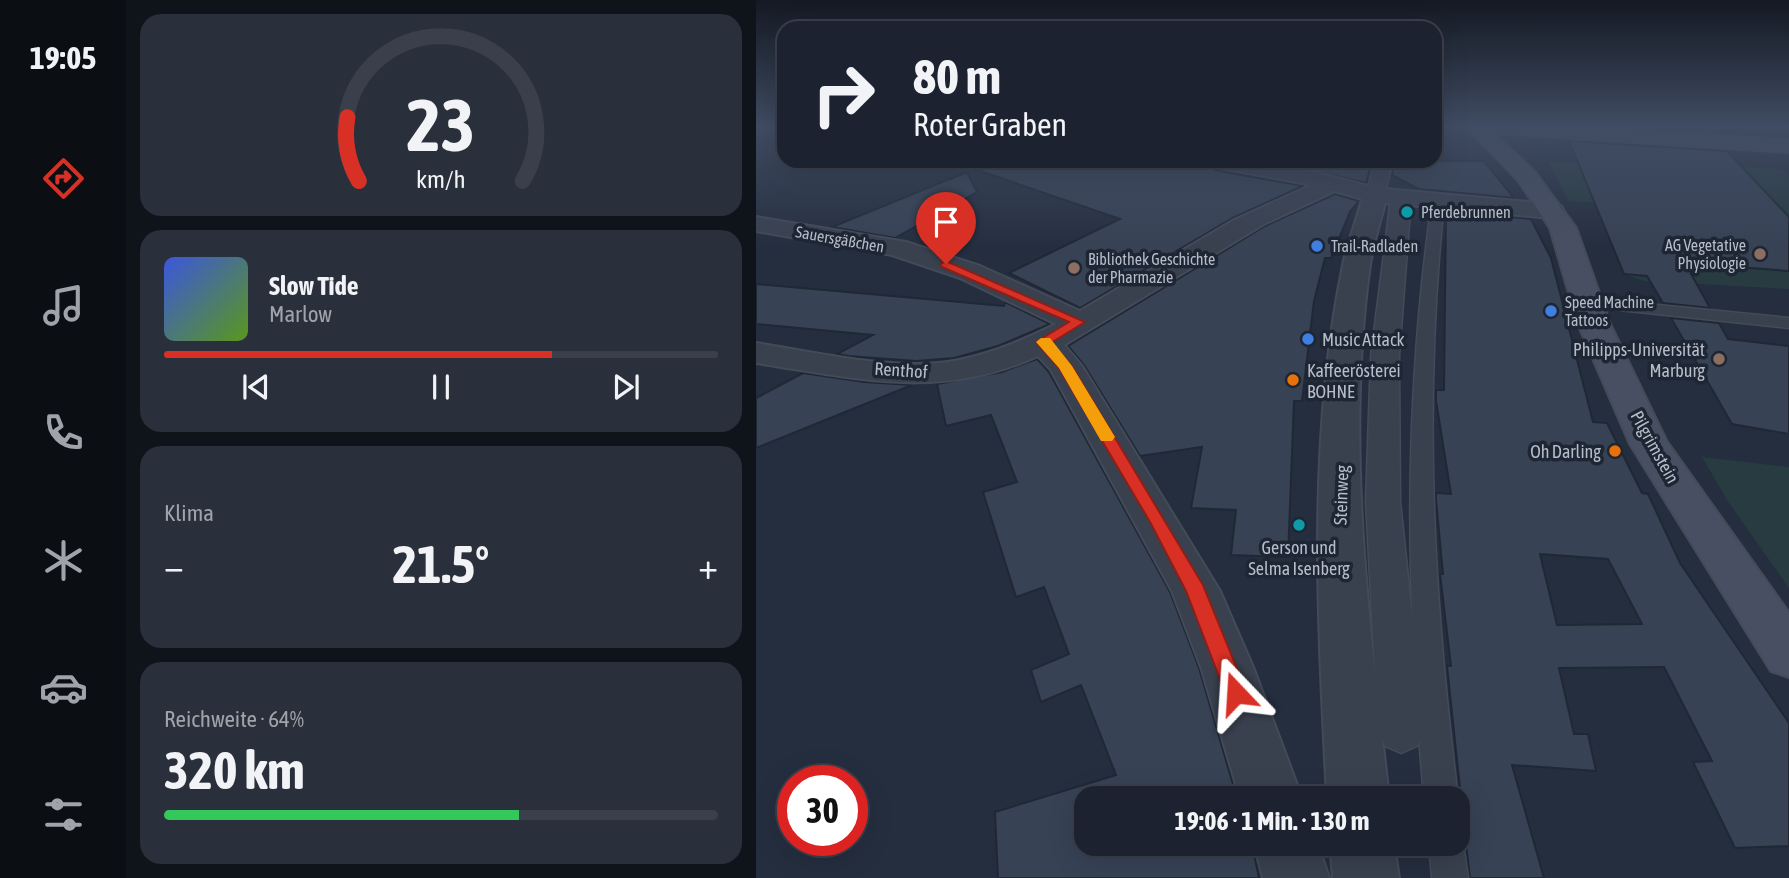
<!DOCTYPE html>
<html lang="de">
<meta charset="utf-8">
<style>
:root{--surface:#1c222f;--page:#292f3b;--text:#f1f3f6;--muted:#a0a4aa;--line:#3a3f4b;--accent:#d93025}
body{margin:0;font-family:"Asap Condensed",sans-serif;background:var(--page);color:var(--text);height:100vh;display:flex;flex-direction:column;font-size:26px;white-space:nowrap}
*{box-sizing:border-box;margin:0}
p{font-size:23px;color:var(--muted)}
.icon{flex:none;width:38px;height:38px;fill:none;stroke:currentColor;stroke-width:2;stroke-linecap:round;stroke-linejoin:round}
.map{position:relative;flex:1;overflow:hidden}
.panel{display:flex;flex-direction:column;gap:14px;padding:14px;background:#0f131a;width:630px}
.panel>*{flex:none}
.hud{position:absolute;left:21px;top:21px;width:665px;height:147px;border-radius:21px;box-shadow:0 7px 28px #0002,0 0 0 2px var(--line);background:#1c222f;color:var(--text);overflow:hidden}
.speed{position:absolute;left:21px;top:765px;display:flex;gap:14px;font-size:35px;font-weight:700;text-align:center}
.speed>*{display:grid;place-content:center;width:91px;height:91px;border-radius:50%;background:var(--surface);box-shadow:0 7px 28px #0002,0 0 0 2px var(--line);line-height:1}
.speed .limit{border:10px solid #d22;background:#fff;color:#111}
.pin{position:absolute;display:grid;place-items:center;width:60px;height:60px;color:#fff;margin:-72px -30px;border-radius:50% 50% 50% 0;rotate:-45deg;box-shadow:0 0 7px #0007}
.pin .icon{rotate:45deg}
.me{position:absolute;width:77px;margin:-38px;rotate:340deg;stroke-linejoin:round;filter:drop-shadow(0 0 5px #0008)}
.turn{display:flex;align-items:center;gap:24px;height:147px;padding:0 21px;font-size:32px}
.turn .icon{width:91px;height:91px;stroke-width:2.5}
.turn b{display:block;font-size:49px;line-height:60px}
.big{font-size:52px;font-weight:700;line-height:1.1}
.panel .widget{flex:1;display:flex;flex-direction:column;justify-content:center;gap:10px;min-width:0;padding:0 24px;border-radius:21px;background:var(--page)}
.panel .dial{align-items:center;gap:0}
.dial svg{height:182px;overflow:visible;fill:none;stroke:var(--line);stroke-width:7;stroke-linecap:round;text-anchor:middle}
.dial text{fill:var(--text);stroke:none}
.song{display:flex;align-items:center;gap:21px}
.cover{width:84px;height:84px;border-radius:10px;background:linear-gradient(135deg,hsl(230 70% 55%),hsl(90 70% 35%))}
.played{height:7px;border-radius:4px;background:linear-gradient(90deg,var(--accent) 70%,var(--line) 70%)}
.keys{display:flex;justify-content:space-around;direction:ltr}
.heat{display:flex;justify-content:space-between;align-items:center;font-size:38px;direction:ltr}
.charge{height:10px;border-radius:5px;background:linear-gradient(90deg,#34c759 64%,var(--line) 0)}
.trip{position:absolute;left:318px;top:786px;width:396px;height:70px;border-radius:21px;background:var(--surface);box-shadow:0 7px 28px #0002,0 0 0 2px var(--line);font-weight:700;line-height:70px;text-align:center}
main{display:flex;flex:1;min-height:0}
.menu{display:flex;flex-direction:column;width:126px;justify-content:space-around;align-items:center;background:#0b0e13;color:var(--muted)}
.menu .icon{width:49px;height:49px}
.menu .active{color:var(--accent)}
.menu b{font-size:32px;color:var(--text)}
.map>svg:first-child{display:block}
.green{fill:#273b40}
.building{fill:#374255;stroke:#202836;stroke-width:2;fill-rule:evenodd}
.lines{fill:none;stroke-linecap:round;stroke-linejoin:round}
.service-casing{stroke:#434a58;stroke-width:3}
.pedestrian-casing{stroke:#434a58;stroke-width:3}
.minor-casing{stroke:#434a58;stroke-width:4}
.secondary-casing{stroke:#434a58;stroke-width:4}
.service{fill:#39414f;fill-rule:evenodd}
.pedestrian{fill:#39414f;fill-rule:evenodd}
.minor{fill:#39414f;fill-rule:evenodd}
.secondary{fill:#484f62;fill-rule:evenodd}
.route{fill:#d93025;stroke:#8d1f18;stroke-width:2}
.slow{fill:#f59e0b}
.culture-dot{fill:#0f9aa8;stroke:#1e2634;stroke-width:2.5}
.shop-dot{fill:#3f7fe0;stroke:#1e2634;stroke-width:2.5}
.education-dot{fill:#8d6e63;stroke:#1e2634;stroke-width:2.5}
.food-dot{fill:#e8710a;stroke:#1e2634;stroke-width:2.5}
.labels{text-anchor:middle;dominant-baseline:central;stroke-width:7;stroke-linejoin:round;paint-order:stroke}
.far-poi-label{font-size:16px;fill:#b6bcca;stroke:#1e2634;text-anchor:start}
.far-street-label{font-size:16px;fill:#b6bcca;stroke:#1e2634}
.poi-label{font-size:18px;fill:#b6bcca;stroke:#1e2634;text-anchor:start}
.street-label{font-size:18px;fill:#b6bcca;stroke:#1e2634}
</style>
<main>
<nav class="menu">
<b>19:05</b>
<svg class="icon active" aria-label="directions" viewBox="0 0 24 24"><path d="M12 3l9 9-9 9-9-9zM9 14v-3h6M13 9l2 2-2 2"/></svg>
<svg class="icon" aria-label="music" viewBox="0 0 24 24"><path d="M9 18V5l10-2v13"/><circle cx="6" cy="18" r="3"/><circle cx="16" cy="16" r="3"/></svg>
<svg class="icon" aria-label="phone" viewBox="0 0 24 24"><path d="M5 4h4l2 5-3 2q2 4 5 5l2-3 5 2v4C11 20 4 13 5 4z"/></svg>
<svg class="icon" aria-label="climate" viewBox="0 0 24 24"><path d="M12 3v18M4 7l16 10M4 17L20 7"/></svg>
<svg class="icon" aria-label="car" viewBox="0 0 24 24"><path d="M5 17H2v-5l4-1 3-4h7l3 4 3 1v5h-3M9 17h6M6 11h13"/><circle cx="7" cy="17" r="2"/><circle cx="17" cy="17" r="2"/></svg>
<svg class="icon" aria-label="filters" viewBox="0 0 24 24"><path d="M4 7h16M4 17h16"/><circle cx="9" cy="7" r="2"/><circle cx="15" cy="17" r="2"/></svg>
</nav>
<section class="panel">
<div class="widget dial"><svg viewBox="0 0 100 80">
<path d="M14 69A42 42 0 1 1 86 69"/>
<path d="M14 69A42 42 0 0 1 9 41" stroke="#d93025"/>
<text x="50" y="56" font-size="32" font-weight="700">23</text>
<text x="50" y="72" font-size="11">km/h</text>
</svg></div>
<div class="widget">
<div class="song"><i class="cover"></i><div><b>Slow Tide</b><p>Marlow</p></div></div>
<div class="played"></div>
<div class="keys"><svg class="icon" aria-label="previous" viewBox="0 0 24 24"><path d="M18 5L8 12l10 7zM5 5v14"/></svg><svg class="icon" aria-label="pause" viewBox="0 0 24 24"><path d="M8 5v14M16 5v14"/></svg><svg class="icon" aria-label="next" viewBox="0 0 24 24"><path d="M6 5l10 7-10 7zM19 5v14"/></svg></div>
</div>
<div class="widget"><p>Klima</p>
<div class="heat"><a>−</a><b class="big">21.5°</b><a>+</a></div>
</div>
<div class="widget"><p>Reichweite · 64%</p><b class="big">320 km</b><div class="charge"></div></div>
</section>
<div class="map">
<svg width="1033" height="878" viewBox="0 0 1033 878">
<rect width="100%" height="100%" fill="#252e3f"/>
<!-- green -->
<g class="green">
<path d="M792,162L856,165L976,211L813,201Z"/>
<path d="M986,167L1025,169L1033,177V217Z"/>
<path d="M927,260L1033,271V289L888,281L868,274L937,279Z"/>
<path d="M946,457L1033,467V588L971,500Z"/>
</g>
<!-- building -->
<g class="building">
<path d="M813,141L971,151L1033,217V271L929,263L954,308L907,303L891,276L868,274Z"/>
<path d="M214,161H447L459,170L547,186L477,218L324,308L253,273L364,219L213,167Z"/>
<path d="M514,161H616L610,183Z"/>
<path d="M639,161H728L758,198L662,189L636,175Z"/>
<path d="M211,172L221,192L139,238L76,227Z"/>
<path d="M579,194L603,201L594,212L575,258H569L558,301L546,401H538L532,557L475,555L480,510L435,508L446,447L384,456L328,365L312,346L509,226Z"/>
<path d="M690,211L775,219L795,258L837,422L851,423L886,493L892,494L924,563L1033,723V846L979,848L937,762L956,761L908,667L803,668L818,734H832L840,771L756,765L788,878H714L710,844L702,820V801L705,798L691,666H695L684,574H687L680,500V493L695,494L680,401V390H688ZM784,554L852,559L886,624L801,625Z"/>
<path d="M0,284L248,306L249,302L294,324L242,346L198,358L160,361L92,356L81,354L117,335L0,324Z"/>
<path d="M915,318L963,323L972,339L1033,346V434L976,424Z"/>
<path d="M281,359L293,372L414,592L443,668L481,798H331V844H496L503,878H242L239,812L360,775L325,685L285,702L275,670L313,654L288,587L260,597L227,492L261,482L235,415L190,426L181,384L246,372Z"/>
<path d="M47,373L108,382L156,385L0,448V398Z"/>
</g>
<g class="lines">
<!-- service casing -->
<g class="service-casing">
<g id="service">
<path d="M682,198L688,202C667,406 677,595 702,798H668C650,594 647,405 676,202Z"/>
<path d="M831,298L1033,318V328L825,306L823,303Z"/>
<path d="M702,832L707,844L712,878H676L673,844H702Z"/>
</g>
</g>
<!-- pedestrian casing -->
<g class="pedestrian-casing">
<g id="pedestrian">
<path d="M619,161H637L628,195L619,201L610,195Z"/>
<path d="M645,192L655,198L643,356L644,501L668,731L661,746L645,753L629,746L622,731L610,501L615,356L635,198Z"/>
</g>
</g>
<!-- minor casing -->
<g class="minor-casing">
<g id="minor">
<path d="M449,161H497L543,168L619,188L796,204L805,206L808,211L805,216L796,218L629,203C624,223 617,244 614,265C589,440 613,623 633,798H571C562,622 551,439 587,265C591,243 601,221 606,199L579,191L508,224L308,345L326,366L464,591L497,667L546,798H484L445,667L416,591L295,370L282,356C183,401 102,378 0,363V343C60,352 122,368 183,363C223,359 264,342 300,324L204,278L136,255L0,231V217L150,242L224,266L324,311L478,220L556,185L459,167Z"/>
<path d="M498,844H562L573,878H507Z"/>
<path d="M574,844H638L643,878H577Z"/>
</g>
</g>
<!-- secondary casing -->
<g class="secondary-casing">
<path id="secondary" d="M710,126H805L1033,140V152L737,133L778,171L820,228L854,324L911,442L1033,613V677L1015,671L874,444L822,324L794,228L762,180Z"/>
</g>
<!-- service -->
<use href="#service" class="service"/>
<!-- pedestrian -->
<use href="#pedestrian" class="pedestrian"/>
<!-- minor -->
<use href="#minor" class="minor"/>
<!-- secondary -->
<use href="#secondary" class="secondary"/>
</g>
<!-- sky -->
<linearGradient id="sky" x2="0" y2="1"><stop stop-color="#141923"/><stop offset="0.51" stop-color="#404c63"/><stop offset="1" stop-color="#404c63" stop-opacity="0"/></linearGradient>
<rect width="1033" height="248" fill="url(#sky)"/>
<!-- route -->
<path class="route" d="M190,261L329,322L295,343L316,366L447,585L491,693L488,700L480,703L472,700L430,591L394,522L303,368L280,342L313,322L186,267L184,264Z"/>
<!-- slow -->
<path class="slow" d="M285,338H294L316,366L359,437L356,441H345L303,368L280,342Z"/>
<!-- markers -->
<g class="culture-dot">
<circle cx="651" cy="212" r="7"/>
<circle cx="543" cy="525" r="7"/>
</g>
<g class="shop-dot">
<circle cx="561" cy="246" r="7"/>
<circle cx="795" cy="311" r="7"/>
<circle cx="552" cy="339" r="7"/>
</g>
<g class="education-dot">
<circle cx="1004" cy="254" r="7"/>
<circle cx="318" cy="268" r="7"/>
<circle cx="963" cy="359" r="7"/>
</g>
<g class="food-dot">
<circle cx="537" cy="380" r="7"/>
<circle cx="859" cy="451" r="7"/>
</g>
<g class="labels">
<!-- far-poi labels -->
<g class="far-poi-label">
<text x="665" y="212">Pferdebrunnen</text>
<text x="990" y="245" text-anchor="end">AG Vegetative<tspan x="990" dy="18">Physiologie</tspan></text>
<text x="575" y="246">Trail-Radladen</text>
<text x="332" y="259">Bibliothek Geschichte<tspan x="332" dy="18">der Pharmazie</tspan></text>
<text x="809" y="302">Speed Machine<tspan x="809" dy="18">Tattoos</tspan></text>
</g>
<!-- far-street labels -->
<g class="far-street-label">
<text transform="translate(84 239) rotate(10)">Sauersgäßchen</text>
</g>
<!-- poi labels -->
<g class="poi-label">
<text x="566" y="339">Music Attack</text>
<text x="949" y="349" text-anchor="end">Philipps-Universität<tspan x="949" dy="21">Marburg</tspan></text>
<text x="551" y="370">Kaffeerösterei<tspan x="551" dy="21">BOHNE</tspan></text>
<text x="845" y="451" text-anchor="end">Oh Darling</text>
<text x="543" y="547" text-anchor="middle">Gerson und<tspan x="543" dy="21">Selma Isenberg</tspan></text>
</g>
<!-- street labels -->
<g class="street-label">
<text transform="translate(145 370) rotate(4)">Renthof</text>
<text transform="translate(899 447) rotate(61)">Pilgrimstein</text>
<text transform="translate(585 495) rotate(-88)">Steinweg</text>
</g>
</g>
</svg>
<div class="speed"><div class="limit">30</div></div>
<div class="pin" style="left:190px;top:264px;background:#d93025"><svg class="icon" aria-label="arrive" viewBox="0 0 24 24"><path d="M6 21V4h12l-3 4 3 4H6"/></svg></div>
<svg class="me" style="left:480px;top:693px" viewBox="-20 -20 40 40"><path d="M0-17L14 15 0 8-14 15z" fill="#d93025" stroke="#fff" stroke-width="4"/></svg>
<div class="trip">19:06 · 1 Min. · 130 m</div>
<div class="hud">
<div class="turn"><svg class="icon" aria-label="right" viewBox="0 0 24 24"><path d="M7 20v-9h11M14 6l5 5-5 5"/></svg><div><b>80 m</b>Roter Graben</div></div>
</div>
</div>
</main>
